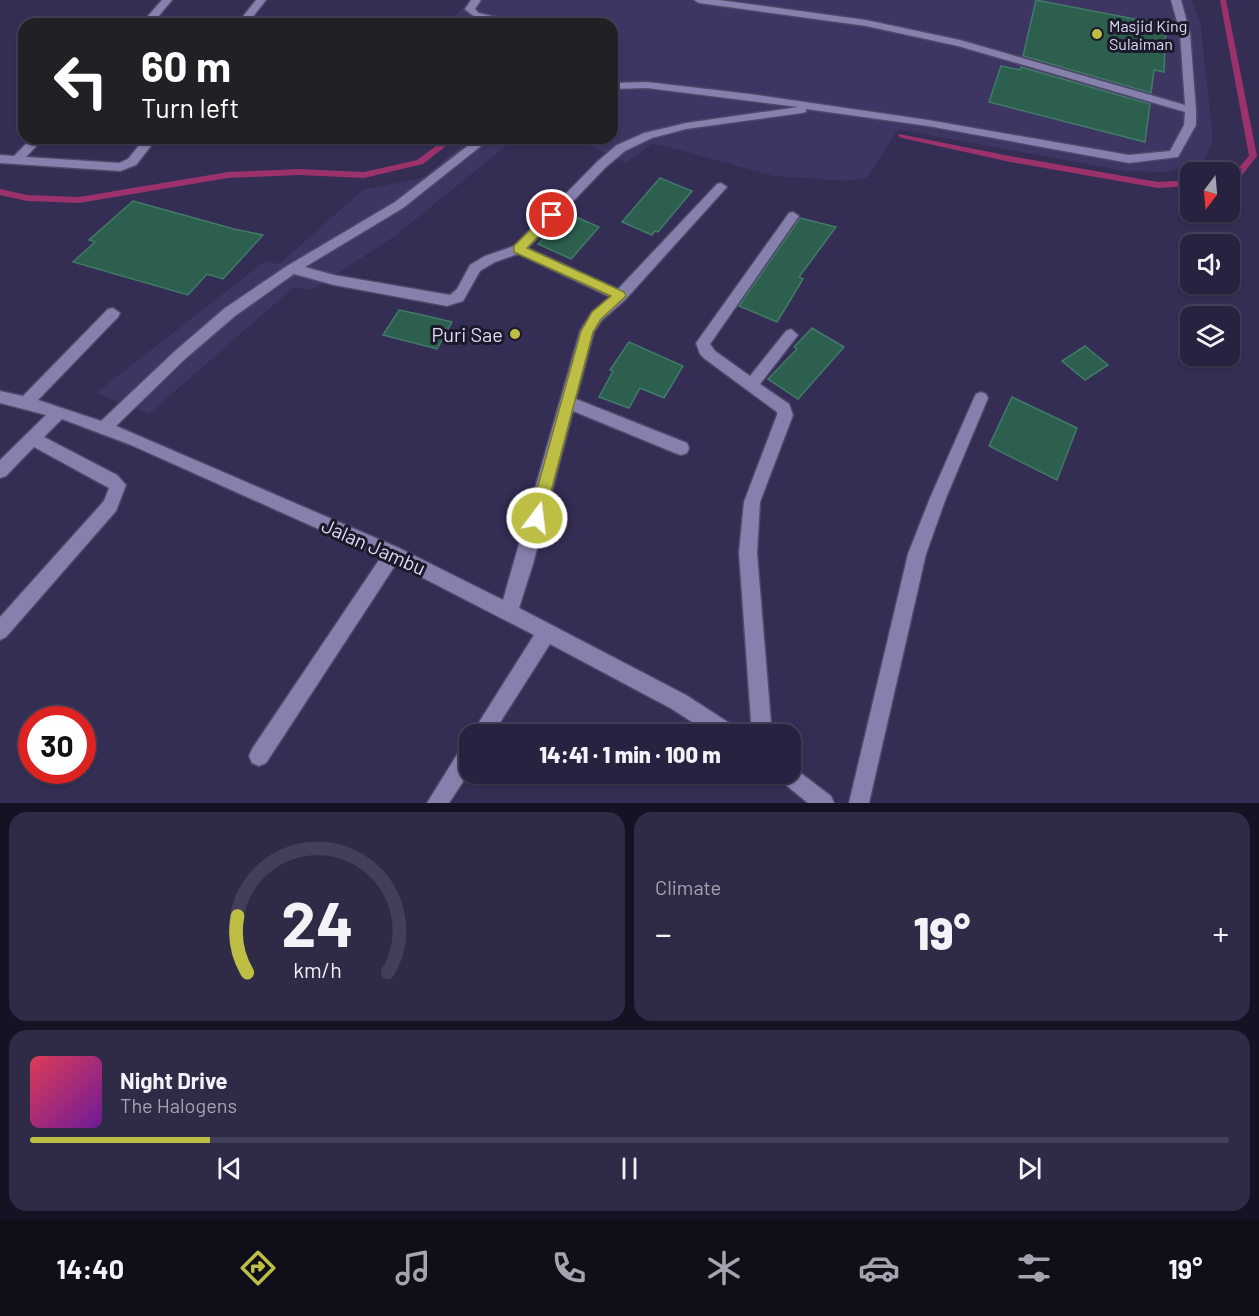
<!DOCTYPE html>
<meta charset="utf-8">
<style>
:root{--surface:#27223f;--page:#2f2a46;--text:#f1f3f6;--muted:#a4a4b0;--line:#433f59;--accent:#bcbf44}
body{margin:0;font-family:Barlow,sans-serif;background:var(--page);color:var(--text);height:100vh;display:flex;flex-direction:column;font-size:22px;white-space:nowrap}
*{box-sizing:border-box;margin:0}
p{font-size:20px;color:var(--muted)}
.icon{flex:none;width:33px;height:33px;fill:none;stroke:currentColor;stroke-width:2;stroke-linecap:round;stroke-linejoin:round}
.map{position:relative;height:803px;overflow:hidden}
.panel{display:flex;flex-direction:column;gap:9px;padding:9px;background:#151323;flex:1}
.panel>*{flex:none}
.guide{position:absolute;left:18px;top:18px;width:600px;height:126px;border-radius:18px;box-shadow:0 2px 4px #0004,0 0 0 2px var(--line);background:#202124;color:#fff;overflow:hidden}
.needle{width:39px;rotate:196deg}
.fabs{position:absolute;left:1180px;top:162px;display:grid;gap:12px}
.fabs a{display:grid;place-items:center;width:60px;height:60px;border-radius:12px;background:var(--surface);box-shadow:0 2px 4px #0004,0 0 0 2px var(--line);font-size:30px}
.speed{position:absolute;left:18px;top:706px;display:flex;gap:12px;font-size:30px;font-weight:700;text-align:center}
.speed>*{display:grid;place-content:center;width:78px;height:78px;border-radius:50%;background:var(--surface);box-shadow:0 2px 4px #0004,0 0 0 2px var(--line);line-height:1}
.speed .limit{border:9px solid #d22;background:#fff;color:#111}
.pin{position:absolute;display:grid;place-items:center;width:51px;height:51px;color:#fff;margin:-26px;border:3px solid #fff;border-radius:50%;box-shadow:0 2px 6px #0007}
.me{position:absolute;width:66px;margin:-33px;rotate:15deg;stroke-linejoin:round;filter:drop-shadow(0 0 4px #0008)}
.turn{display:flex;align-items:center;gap:21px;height:126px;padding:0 24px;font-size:27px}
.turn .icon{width:78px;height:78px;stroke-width:2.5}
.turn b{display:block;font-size:42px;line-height:51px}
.big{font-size:45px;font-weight:800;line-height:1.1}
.panel .card{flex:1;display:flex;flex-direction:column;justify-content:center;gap:9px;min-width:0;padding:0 21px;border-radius:18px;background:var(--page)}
.panel .dial{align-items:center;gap:0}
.dial svg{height:156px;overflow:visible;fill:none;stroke:var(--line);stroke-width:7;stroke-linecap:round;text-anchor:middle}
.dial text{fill:var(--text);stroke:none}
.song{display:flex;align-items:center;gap:18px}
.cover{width:72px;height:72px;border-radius:9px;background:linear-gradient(135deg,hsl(350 70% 55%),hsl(280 70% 35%))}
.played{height:6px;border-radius:3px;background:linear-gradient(90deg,var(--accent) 15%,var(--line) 15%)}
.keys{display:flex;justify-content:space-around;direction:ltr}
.heat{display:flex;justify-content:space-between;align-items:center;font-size:33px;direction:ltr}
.panel .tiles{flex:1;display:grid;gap:9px;grid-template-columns:1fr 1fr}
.card:last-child{grid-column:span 2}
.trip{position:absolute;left:459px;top:724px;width:342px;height:60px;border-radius:18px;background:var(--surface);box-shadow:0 2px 4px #0004,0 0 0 2px var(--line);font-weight:800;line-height:60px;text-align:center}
.tab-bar{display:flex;height:96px;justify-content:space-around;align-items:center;background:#100e19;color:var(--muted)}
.tab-bar .icon{width:42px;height:42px}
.tab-bar .on{color:var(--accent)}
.tab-bar b{font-size:27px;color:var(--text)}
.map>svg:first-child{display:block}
.built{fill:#3d3562}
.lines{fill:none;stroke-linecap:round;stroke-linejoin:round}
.stream{fill:#9b326b;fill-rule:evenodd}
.building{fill:#2d5f4f;stroke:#417a68;stroke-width:1.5}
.minor-casing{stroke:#4e4869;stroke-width:3}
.minor{fill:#8680ad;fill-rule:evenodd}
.route{fill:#bcbf44;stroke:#7a7c2c;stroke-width:1.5}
.poi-dot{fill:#bcbf44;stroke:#1c192a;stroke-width:2}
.labels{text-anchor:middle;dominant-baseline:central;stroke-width:6;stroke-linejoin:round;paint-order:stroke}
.far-poi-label{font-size:16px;fill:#dddbf3;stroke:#1c192a;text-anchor:start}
.poi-label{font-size:20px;fill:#dddbf3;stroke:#1c192a;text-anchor:end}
.street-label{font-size:20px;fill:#dddbf3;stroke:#1c192a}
</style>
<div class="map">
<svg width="1259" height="803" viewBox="0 0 1259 803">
<rect width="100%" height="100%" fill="#342d54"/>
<!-- built -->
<g class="built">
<path d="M471,0H1192L1201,27L1213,141L1203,161L1168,172L1125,171L901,130L897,131L867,178L848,181L773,176L677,149L652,144L626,163L573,138H612V24H475L451,20Z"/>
<path d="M471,138H516L395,236L312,290L294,287L149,414L96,393L265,261L279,264L363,190L424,177Z"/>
</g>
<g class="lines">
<!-- stream -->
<g class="stream">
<path d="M1220,0H1226L1257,156L1236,183L1230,184V178L1249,156Z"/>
<path d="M899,134L1010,156L1158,182L1191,180V186L1158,188L1010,162L902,138L898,136Z"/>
<path d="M447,138H456L423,164L364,178L299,175L228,178L79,203L27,201L0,195V189L27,195L79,197L228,172L299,169L364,172L417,160Z"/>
</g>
</g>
<!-- building -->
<g class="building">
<path d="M1036,0L1166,25L1164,72L1154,70L1151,93L1023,56Z"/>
<path d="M1001,66L1020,70L1021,67L1150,104L1145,142L989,102Z"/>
<path d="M660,178L692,191L658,232L655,231L652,235L622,222Z"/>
<path d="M133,201L234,229L263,235L223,279L207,274L188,295L73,262L95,242L89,240Z"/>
<path d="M567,213L599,227L571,259L538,244Z"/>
<path d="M800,218L836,227L799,277L803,279L777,322L739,306Z"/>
<path d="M399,310L427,316L452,322L437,349L383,335Z"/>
<path d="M812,328L844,347L798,399L768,379L797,349L794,347Z"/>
<path d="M629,342L683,366L664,398L640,388L629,408L599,397L613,371L610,370Z"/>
<path d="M1085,346L1108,365L1085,380L1062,361Z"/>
<path d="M1012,397L1077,428L1057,480L989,446Z"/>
</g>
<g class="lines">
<!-- minor casing -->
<g class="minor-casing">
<g id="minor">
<path d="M162,0H172L157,18L205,21L210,24H141Z"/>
<path d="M256,0H266L247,24H237Z"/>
<path d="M471,0H481L475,9L479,13L525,24C506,24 478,24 465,9Z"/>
<path d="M694,0H719L866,20L960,40L1185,105L1180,33L1171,0H1181L1190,33L1196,110V125L1178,157L1129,163L928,126L806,109V112L802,113L686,129L652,138L625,151L606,167L528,248L618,289L717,184L721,183L727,187L625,300L602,320L594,332L576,399L687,443L689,448L687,453L681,455L675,453L573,411L533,564L519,608L686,695L737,728L740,735H712L672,709L550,644L492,735H471L534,635L396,564L266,763L259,766L252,763L249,756L252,749L381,557L131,445L62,419L44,437L117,475L126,485L116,511L6,637L0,640V617L104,501L109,488L34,447L6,476L0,478V460L46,415L0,403V391L23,396L108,309L113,308L120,313L118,317L38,400L101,421L175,351L225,308L287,266L395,202L478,138H491L403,208L305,267L334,275L450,295L457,289L470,265L485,256L514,246L598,161L617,145L644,133L686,123L798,107L647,88L612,89V83L647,82L750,94L928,120L1129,155L1170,151L1184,125L1185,112L958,46L866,26L699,3ZM518,254L610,297L592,312L580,331L503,600L399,548L116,426L185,359L235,316L294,274L334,285L447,306L463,301L480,271L495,262Z"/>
<path d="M32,138H44L26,157L119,163L128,159L145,138H157L136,165L120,171L0,163V155L14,156Z"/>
<path d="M793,212L799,216L797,219L710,344L715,351L750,376L786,331L791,329L798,335L760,384L789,404L793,415L760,502L757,553L772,735H752L739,553L744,502L777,415V412L705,359L700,354L696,343L789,213Z"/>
<path d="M981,392L986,394L988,398L946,498L926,554L869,803H849L908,554L930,498L974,398L976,394Z"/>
<path d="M470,742V771L449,803H427L463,745Z"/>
<path d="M790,765L831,796L834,803H808L781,781L778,774H790Z"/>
</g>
</g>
<!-- minor -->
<use href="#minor" class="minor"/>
</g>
<!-- route -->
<path class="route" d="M552,211L556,212V218L527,248L624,292L626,296L601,319L593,332L544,518L542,523L537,525L531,523L529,518L581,331L592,312L611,296L514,252V246L548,212Z"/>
<!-- markers -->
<g class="poi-dot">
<circle cx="1097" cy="34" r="6"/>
<circle cx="515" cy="334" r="6"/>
</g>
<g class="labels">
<!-- far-poi labels -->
<g class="far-poi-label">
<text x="1109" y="25">Masjid King<tspan x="1109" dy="18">Sulaiman</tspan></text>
</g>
<!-- poi labels -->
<g class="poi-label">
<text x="503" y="334">Puri Sae</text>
</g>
<!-- street labels -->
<g class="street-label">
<text transform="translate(374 546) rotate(24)">Jalan Jambu</text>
</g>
</g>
</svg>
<div class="fabs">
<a><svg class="needle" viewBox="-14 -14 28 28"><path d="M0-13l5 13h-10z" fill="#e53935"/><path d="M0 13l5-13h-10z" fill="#a4a4b0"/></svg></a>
<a><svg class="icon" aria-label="sound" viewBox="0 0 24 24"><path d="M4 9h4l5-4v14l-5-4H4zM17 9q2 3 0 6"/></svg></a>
<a><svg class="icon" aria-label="layers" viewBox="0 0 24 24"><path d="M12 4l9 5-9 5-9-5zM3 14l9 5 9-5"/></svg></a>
</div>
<div class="speed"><div class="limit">30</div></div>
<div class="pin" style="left:552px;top:215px;background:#d93025"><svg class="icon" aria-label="arrive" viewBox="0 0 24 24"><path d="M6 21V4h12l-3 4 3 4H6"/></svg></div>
<svg class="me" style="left:537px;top:518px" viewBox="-20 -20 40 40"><circle r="17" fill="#bcbf44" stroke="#fff" stroke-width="3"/><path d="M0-11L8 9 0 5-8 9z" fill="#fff"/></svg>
<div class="trip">14:41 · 1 min · 100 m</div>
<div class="guide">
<div class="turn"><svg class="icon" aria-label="left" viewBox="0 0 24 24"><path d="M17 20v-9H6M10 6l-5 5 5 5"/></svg><div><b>60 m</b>Turn left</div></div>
</div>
</div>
<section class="panel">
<div class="tiles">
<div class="card dial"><svg viewBox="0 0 100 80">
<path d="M14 69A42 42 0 1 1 86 69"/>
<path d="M14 69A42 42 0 0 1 9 40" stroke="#bcbf44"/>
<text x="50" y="56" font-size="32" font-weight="700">24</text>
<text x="50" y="72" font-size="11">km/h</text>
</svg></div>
<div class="card"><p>Climate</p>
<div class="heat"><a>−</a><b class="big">19°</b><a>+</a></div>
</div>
<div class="card">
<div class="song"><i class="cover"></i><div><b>Night Drive</b><p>The Halogens</p></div></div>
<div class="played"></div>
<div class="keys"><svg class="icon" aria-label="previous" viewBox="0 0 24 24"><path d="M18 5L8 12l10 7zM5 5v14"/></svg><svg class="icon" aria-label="pause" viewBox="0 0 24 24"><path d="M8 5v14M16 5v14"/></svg><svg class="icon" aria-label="next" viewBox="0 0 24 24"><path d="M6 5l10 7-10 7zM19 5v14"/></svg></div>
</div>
</div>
</section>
<nav class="tab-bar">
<b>14:40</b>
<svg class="icon on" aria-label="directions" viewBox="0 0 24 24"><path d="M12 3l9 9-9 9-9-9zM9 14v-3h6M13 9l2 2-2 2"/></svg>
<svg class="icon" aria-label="music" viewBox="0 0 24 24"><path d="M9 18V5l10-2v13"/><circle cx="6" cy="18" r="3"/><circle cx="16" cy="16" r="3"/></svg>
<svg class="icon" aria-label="phone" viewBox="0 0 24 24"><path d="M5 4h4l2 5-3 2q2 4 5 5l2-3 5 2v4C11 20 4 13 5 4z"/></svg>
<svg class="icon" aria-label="climate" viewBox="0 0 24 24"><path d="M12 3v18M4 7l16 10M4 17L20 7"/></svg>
<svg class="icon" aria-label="car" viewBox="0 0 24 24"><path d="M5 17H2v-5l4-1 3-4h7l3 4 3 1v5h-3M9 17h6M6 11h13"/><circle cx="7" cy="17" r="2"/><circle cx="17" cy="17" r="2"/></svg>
<svg class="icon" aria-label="filters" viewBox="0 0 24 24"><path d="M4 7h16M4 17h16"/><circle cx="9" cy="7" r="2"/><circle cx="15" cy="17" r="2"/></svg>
<b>19°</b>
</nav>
